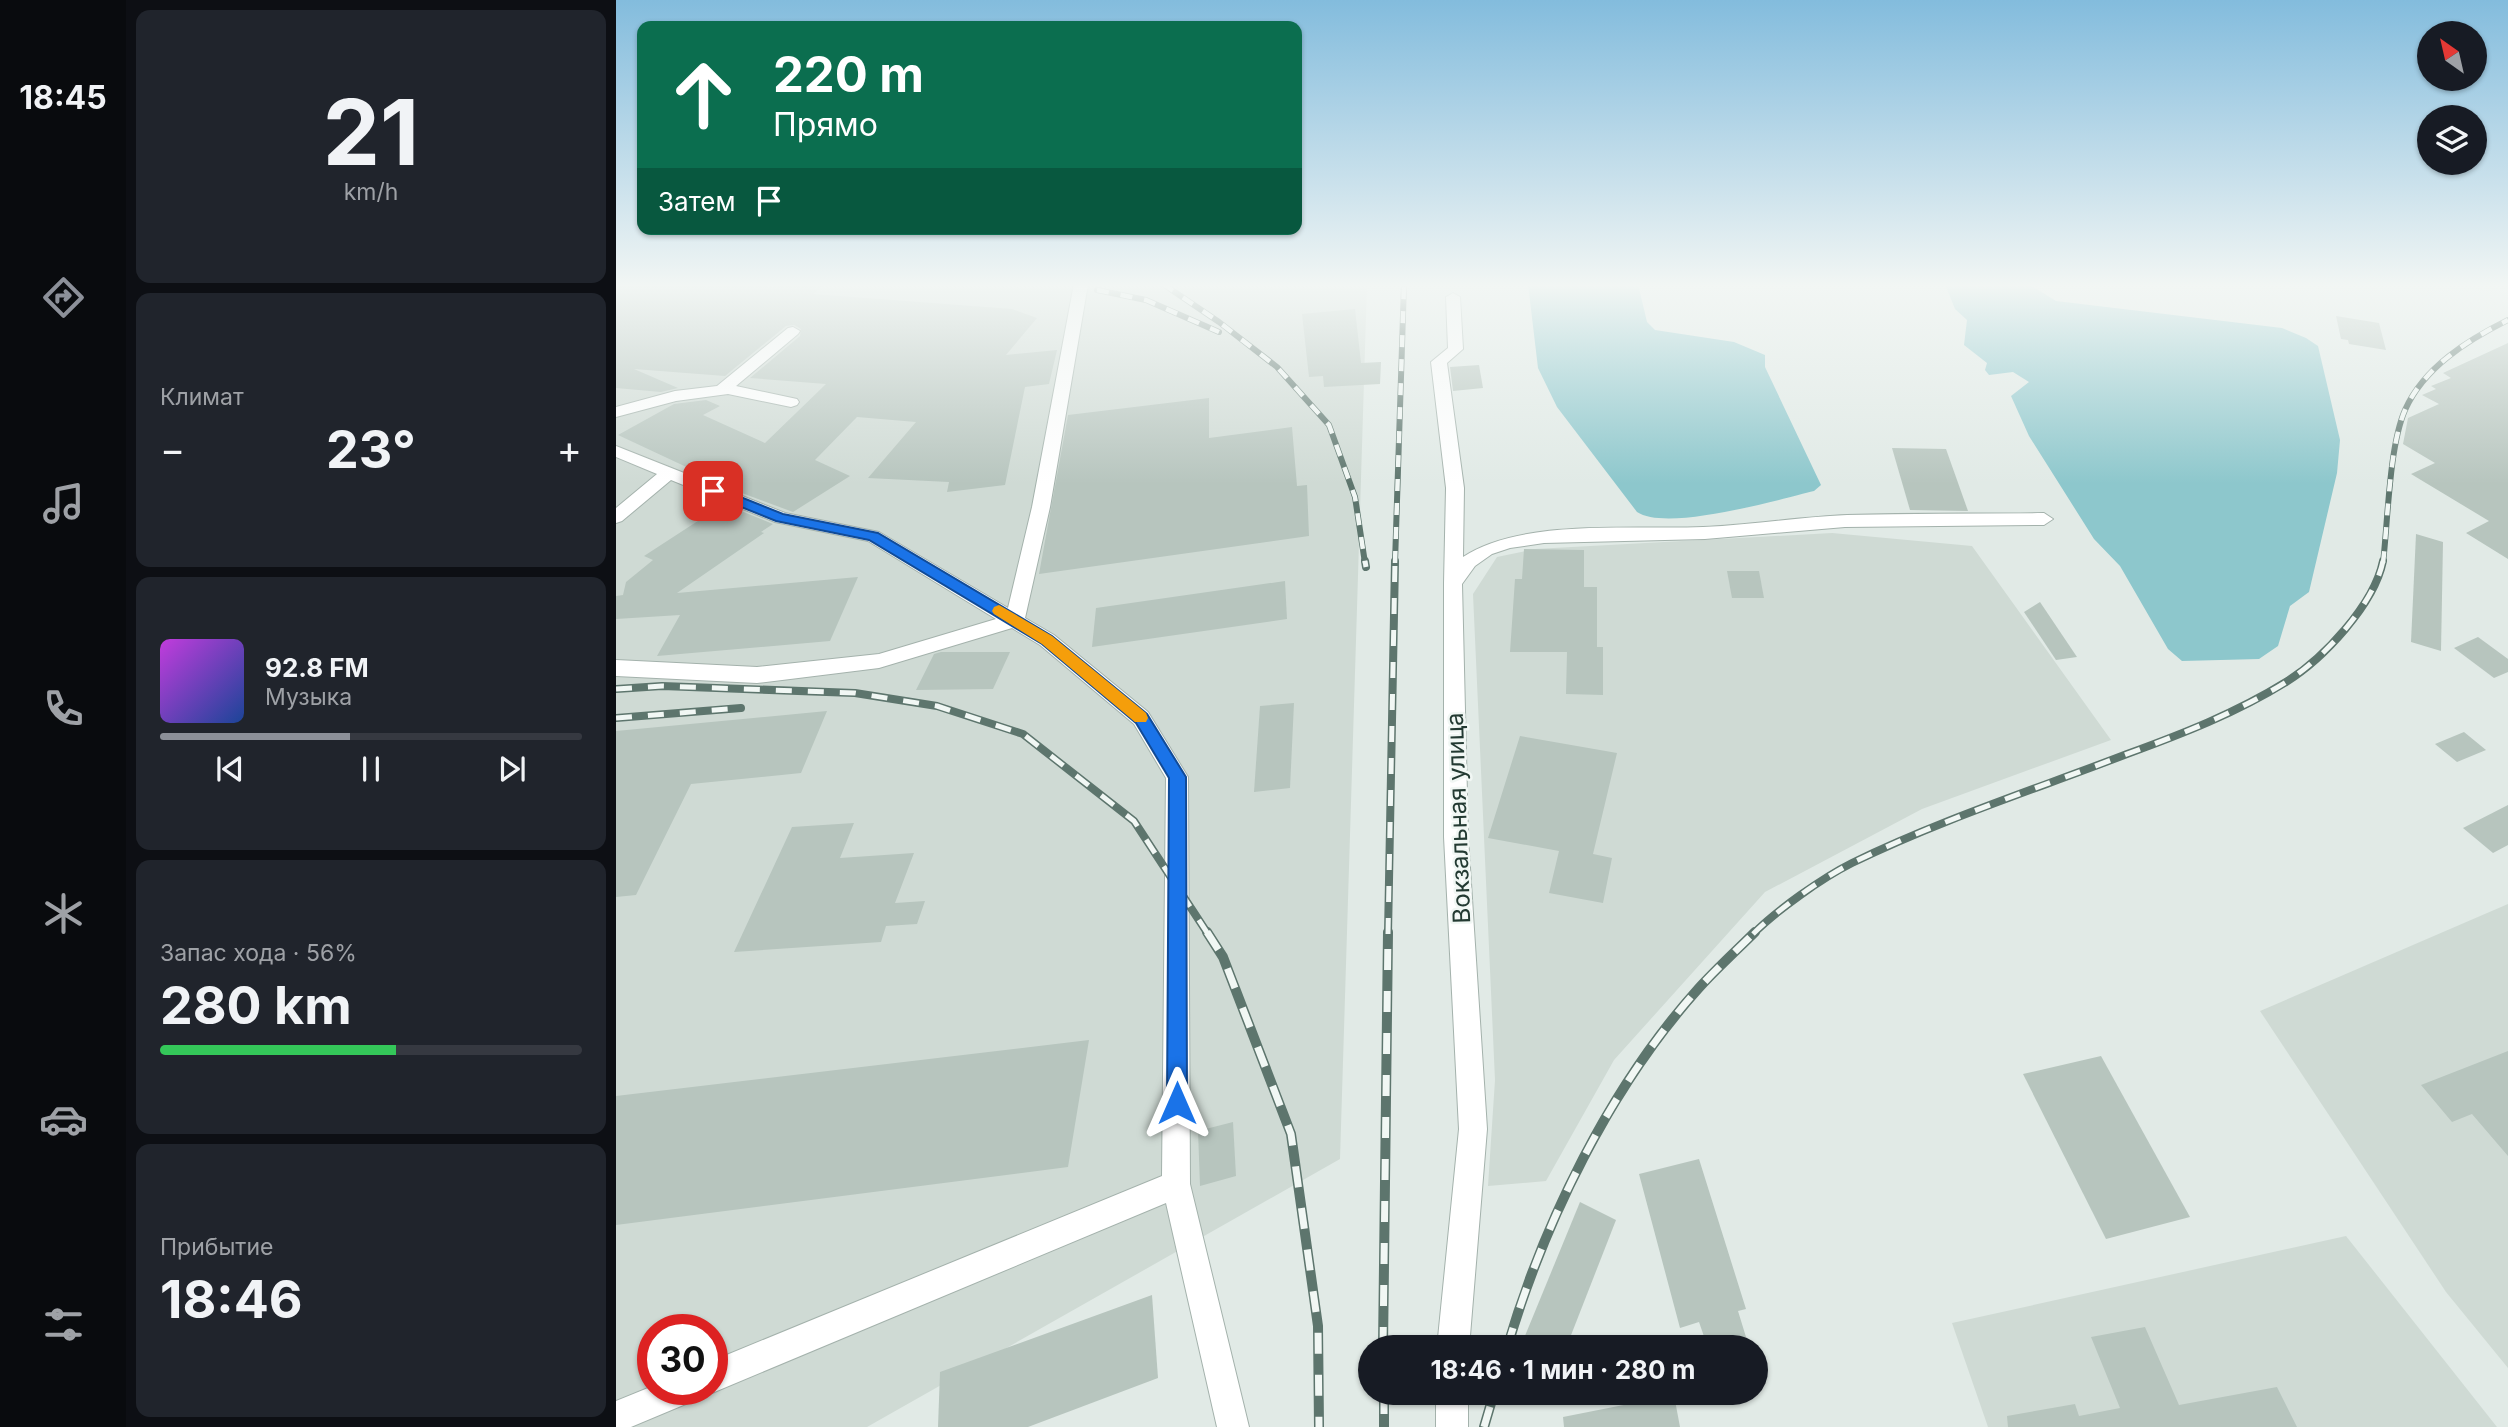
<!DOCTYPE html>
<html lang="ru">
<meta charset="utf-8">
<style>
:root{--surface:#171b24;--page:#20242c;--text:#f1f3f6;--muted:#9ea1a6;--line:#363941;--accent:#8c9099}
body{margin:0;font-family:Inter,sans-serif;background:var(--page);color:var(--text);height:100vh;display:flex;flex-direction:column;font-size:26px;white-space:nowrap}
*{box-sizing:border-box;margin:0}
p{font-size:23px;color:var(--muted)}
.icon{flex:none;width:38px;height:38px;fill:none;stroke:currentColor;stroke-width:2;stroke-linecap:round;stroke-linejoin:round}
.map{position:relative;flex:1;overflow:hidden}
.sheet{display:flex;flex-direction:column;gap:10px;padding:10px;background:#0d0f14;width:490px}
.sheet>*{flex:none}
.guide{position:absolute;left:21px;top:21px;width:665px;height:214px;border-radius:14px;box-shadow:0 2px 5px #0004;background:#0b6e4f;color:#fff;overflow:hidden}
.needle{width:46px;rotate:326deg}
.controls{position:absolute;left:1801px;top:21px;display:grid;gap:14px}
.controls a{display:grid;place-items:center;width:70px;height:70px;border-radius:50%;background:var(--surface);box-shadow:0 2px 5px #0004;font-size:35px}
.speed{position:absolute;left:21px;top:1314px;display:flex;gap:14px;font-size:35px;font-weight:700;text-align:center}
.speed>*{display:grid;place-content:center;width:91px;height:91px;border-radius:50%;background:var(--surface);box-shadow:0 2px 5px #0004;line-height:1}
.speed .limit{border:10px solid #d22;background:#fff;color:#111}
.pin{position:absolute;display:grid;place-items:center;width:60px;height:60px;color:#fff;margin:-30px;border-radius:14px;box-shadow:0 4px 10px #0006}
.me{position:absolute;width:77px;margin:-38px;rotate:0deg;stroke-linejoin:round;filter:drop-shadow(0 0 5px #0008)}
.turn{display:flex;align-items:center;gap:24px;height:147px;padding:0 21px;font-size:32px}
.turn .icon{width:91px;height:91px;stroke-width:2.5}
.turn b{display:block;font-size:49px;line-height:60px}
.then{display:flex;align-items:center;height:66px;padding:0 21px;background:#0003;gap:14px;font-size:26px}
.big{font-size:52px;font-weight:700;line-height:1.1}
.sheet .card{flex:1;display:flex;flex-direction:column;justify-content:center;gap:10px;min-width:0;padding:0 24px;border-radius:14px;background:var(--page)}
.sheet .dial{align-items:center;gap:0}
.dial b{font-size:91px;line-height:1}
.song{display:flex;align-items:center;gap:21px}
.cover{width:84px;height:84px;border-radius:10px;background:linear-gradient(135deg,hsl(290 70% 55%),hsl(220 70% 35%))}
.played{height:7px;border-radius:4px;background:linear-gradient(90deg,var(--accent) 45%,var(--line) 45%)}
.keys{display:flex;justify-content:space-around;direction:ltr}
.heat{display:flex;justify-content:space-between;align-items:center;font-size:38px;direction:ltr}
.charge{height:10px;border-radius:5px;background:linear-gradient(90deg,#34c759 56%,var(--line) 0)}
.trip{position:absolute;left:742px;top:1335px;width:410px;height:70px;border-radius:35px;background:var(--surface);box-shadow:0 2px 5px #0004;font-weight:700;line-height:70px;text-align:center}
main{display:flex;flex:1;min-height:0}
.tab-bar{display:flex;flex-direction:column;width:126px;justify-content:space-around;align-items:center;background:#090b0e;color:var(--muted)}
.tab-bar .icon{width:49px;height:49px}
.tab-bar .selected{color:var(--accent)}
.tab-bar b{font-size:32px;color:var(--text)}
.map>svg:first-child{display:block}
.built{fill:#cfdad4;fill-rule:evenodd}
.water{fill:#8dc7cc}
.building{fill:#b7c5be}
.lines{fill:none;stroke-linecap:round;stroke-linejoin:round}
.minor-casing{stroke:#a4b2ac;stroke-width:2}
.minor{fill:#fff;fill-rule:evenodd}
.rail-far2-casing{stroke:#5d756d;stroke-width:6}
.rail-far1-casing{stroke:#5d756d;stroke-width:8}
.rail-casing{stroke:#5d756d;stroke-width:10}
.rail-far2{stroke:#f1f7f4;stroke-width:4.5;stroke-dasharray:12;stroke-linecap:butt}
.rail-far1{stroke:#f1f7f4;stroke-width:5;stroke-dasharray:16;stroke-linecap:butt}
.rail{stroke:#f1f7f4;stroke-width:7;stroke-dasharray:21;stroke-linecap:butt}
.route{fill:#1a73e8;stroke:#114b97;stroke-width:2}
.slow{fill:#f59e0b}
.labels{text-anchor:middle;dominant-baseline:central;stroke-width:5;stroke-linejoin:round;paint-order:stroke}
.street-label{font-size:24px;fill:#233a32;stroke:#f1f7f4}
</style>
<main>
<nav class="tab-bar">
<b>18:45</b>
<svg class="icon selected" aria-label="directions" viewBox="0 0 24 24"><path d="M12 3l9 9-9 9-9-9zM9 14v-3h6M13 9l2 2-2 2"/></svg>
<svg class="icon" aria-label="music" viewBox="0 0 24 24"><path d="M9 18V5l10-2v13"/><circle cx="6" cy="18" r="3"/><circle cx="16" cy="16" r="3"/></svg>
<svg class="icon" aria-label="phone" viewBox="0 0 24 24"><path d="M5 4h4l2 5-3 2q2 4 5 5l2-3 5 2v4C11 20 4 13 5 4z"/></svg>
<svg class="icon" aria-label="climate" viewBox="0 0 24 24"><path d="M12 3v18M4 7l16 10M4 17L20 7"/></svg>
<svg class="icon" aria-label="car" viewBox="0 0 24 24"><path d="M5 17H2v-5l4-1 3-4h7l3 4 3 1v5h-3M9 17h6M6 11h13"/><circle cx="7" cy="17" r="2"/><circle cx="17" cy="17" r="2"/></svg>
<svg class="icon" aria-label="filters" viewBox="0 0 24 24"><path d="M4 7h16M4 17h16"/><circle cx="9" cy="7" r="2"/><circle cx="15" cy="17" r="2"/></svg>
</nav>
<section class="sheet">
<div class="card dial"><b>21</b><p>km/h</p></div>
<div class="card"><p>Климат</p>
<div class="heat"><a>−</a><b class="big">23°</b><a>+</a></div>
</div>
<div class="card">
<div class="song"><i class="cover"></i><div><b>92.8 FM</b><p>Музыка</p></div></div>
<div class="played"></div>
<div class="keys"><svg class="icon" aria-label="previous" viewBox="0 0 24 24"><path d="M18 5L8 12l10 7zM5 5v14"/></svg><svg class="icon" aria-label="pause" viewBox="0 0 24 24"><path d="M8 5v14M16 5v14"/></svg><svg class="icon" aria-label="next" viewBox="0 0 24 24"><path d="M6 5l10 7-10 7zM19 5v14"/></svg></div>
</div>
<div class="card"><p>Запас хода · 56%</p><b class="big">280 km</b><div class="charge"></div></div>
<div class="card"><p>Прибытие</p><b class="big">18:46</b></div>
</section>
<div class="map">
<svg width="1892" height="1427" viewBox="0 0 1892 1427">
<rect width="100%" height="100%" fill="#e1eae6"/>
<!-- built -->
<g class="built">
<path d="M0,284H751L724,1159L251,1427H0ZM37,1330H96V1390H37Z"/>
<path d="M1216,533L1356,546L1495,740L1306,809L1149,892L998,1060L930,1181L872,1186L879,1080L857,594L881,557L919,549Z"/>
<path d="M1892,904V1368L1830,1292L1644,1011Z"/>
<path d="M1730,1236L1881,1427H1372L1336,1323Z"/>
</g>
<!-- water -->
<g class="water">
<path d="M912,284H1022L1031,322L1039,330L1118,342L1149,355V367L1205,485L1198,491C1161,500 1051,532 1021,512L941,407L922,368Z"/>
<path d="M1329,284H1413L1440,301L1666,328L1690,338L1702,346L1724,440L1721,473L1693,592L1674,606L1662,646L1643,659L1566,661L1552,649L1504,566L1478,539L1449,493L1413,436L1395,396L1413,382L1397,372L1373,375L1369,370L1371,363L1348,345L1351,320L1339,309Z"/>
</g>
<!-- building -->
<g class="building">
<path d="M0,284H124L157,287L160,284H209L197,294L396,309L421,318L390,355L441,350L433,384L409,387L389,485L331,492L333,482L252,478L300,422L241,417L199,460L234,476L177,512L126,493L2,435L58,404L90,400L104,406L87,415L149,443L210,384L134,378L184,336L185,329L178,325L170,326L109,376L18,369L62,388L45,392L0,388Z"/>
<path d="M739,309L745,363L765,362L764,384L708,387L707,376L693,377L686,314Z"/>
<path d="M1720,316L1763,323L1770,350L1733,344L1732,340L1725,339Z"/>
<path d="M1892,343V559L1850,533L1873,521L1795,474L1819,463L1787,444L1792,418L1823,404L1806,395L1820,389L1815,386L1835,378L1827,373Z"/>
<path d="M863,365L867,388L837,391L834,367Z"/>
<path d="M593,398V438L676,427L681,486L691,485L693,536L423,574L452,415Z"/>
<path d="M1276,448L1330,449L1352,511L1294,510Z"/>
<path d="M108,504L157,524L145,532L148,533L61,593L242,577L214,641L41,656L64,615L0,619V596L7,595L10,582L37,560L28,556Z"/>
<path d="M1800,534L1827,542L1825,651L1795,642Z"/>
<path d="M908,549L968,550V587H981V647H987V695L950,694L951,652H894L899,579H906Z"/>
<path d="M1111,571H1143L1148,598H1116Z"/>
<path d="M669,581L671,619L476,647L480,608Z"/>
<path d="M1424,602L1461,657L1440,660L1408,612Z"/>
<path d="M1862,637L1892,659V672L1878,678L1838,648Z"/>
<path d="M325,652H394L377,689L300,690L318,654Z"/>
<path d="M678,703L674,788L638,792L644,706Z"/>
<path d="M211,711L185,773L75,784L20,895L0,897V731Z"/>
<path d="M1848,732L1870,750L1841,762L1819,744Z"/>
<path d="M904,736L1001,753L977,854L996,858L987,903L933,893L943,851L872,838Z"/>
<path d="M1892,805V845L1877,853L1847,828Z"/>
<path d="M238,823L224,858L298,853L279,903L309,901L301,924L270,926L265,942L118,952L176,827Z"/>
<path d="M473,1040L452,1167L0,1225V1096Z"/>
<path d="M1892,1051V1156L1856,1114L1836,1122L1805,1085Z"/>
<path d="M1485,1056L1574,1217L1490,1239L1407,1074Z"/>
<path d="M617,1122L620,1176L584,1186L582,1131Z"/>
<path d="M1083,1159L1130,1309L1122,1311L1130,1337L1092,1348L1083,1322L1064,1328L1023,1174Z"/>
<path d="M964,1202L1000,1220L950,1348H904Z"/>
<path d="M536,1295L542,1378L412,1427H322L324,1372Z"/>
<path d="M1529,1327L1563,1405L1661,1387L1681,1427H1392L1391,1416L1459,1404L1463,1416L1504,1408L1475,1337Z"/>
<path d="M1058,1395L1064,1427H948L947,1417Z"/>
</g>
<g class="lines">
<!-- minor casing -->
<g class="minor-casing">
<g id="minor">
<path d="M458,284H472L434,507L409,618L438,635L532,712L572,777L574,1184L633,1427H601L550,1203L96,1393L88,1390H96V1361L546,1176L550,778L518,724L424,645L396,628L263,668L141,683L0,676V660L141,667L263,654L380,619L252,541L159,522L55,480L6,521L0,523V508L41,474L0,457V446L169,513L263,532L392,608L416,507Z"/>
<path d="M837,293L844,297L847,349L831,363L848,488L847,557C906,518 1016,530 1087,527C1135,525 1183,517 1231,515C1296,513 1362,514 1428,513L1437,519L1428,525L1229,527L1089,539L928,543L894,548L876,554L859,566L846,584L852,837L871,1129L853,1348H821L843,1129L828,837V583L830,488L815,362L832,348L830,297Z"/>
<path d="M177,327L184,331L182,334L120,386L181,399L183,402L181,405L175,407L112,394L60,401L0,417V407L59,391L101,386L172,328Z"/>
<path d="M37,1386V1390H82L77,1401L15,1427H0V1401Z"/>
<rect x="820" y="1393" width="32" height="34"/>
</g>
</g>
<!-- minor -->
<use href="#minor" class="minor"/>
<!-- rail-far2 casing -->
<g class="rail-far2-casing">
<g id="rail-far2">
<path d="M547,284L603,322L661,367L713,425L739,497L749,563"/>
<path d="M481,290L530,300L603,332"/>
<path d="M779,563L788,284"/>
<path d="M1767,563C1772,520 1773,447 1789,410C1808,367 1852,340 1892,320"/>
</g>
</g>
<!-- rail-far1 casing -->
<g class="rail-far1-casing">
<g id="rail-far1">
<path d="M749,561L750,567"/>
<path d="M0,689L46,686L239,693L321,706L407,734L518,821L592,934"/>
<path d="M0,718L125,708"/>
<path d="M772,934L779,561"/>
<path d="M1137,934C1161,910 1206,878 1236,863C1324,820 1420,789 1511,754C1566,734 1620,713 1670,682C1707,659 1758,605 1767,561"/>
</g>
</g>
<!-- rail casing -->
<g class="rail-casing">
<g id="rail">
<path d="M591,932L607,957L675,1134L702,1326L703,1427"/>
<path d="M767,1348L772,932"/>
<path d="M891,1348C928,1222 994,1087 1082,989C1100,969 1120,951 1139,932"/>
<path d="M768,1393V1427"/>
<path d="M868,1427L878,1393"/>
</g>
</g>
<!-- rail-far2 -->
<use href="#rail-far2" class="rail-far2"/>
<!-- rail-far1 -->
<use href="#rail-far1" class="rail-far1"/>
<!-- rail -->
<use href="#rail" class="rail"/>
</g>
<!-- sky -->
<linearGradient id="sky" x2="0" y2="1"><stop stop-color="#83bcdd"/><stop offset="0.59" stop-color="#f2f6f4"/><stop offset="1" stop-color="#f2f6f4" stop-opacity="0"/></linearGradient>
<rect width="1892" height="484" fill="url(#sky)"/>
<!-- route -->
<path class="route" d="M97,486L167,514L262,533L436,636L531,714L570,777L571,1103L568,1111L561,1114L554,1111L551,1103L553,778L520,723L426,644L253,540L160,521L93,494L91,491Z"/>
<!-- slow -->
<path class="slow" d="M383,605L436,636L530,713L532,718L530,722H519L426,644L378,614L376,611L378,607Z"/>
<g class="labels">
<!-- street labels -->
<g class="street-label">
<text transform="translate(842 818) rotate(-92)">Вокзальная улица</text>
</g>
</g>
</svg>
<div class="controls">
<a><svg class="needle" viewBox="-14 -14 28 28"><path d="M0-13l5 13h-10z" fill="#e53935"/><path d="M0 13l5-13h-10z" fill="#9ea1a6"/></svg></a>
<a><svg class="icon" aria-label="layers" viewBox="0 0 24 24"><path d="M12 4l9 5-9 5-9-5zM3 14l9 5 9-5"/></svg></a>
</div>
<div class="speed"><div class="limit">30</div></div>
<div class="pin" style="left:97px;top:491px;background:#d93025"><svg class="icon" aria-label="arrive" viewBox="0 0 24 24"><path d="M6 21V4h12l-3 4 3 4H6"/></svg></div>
<svg class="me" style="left:561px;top:1103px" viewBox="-20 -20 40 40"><path d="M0-17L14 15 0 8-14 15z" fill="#1a73e8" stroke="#fff" stroke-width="4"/></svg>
<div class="trip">18:46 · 1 мин · 280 m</div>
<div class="guide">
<div class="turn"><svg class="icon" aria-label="ahead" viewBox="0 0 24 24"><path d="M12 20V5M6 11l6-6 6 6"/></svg><div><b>220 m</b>Прямо</div></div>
<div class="then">Затем<svg class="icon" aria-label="arrive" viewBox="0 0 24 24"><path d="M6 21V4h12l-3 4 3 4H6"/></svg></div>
</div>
</div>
</main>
